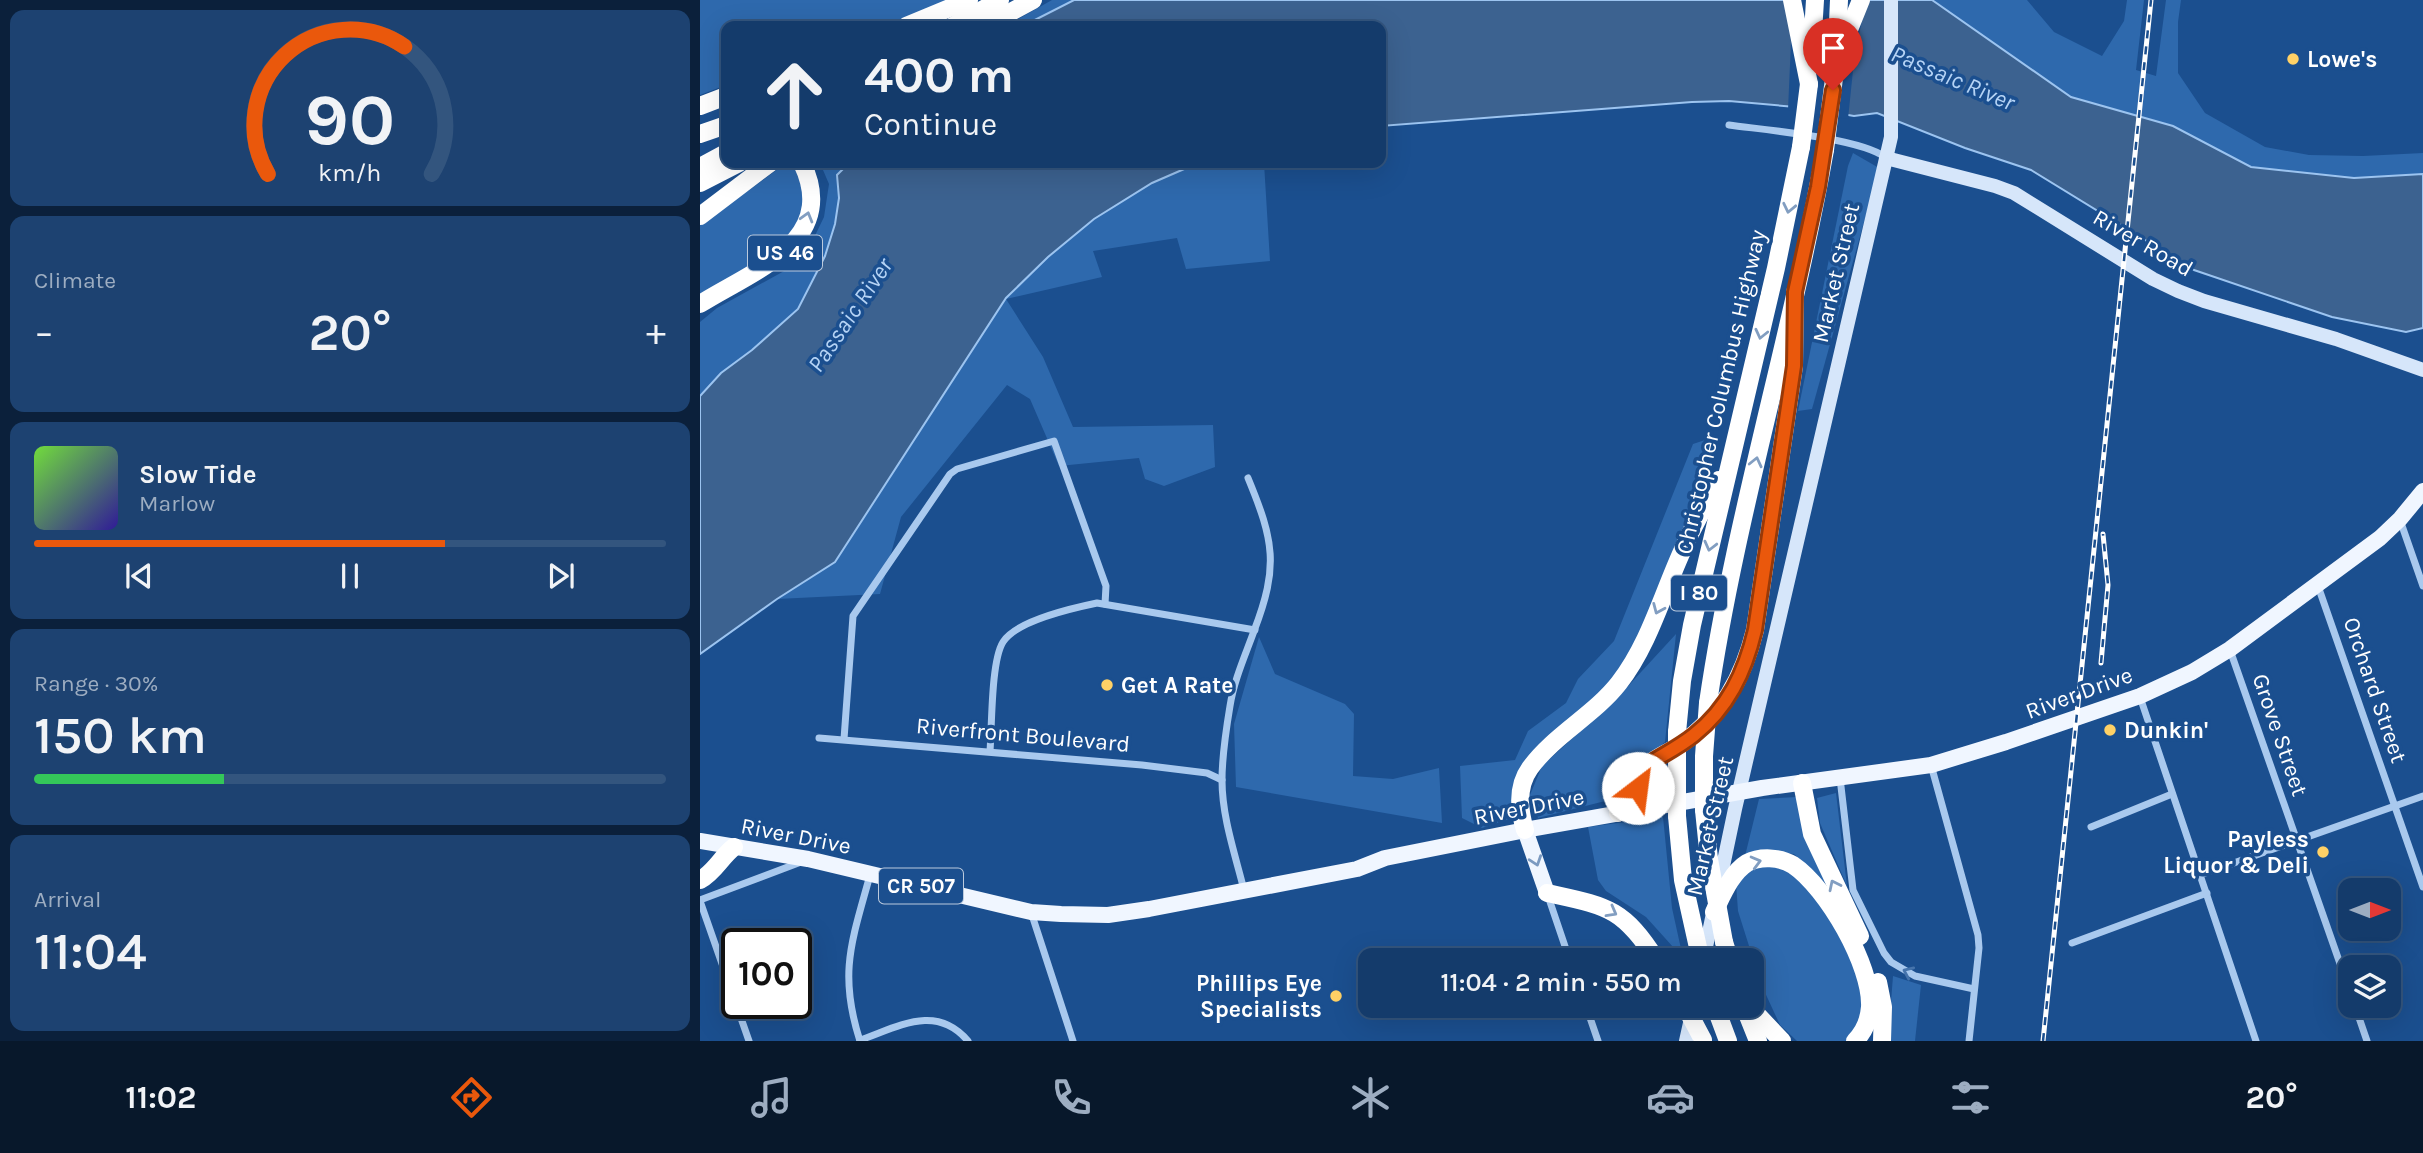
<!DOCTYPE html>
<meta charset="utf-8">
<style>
:root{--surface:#143b6b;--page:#1d4271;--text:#f1f3f6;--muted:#9dadc1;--line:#33557e;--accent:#ea580c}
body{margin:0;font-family:Karla,sans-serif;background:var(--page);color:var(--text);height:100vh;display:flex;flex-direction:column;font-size:26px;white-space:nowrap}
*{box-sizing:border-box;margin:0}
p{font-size:23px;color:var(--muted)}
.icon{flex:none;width:38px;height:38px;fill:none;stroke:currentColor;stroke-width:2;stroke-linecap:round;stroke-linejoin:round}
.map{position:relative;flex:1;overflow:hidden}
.drawer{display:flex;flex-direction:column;gap:10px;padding:10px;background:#0b203b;width:700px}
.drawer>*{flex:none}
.hud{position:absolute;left:21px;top:21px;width:665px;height:147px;border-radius:14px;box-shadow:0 7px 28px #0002,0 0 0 2px var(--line);background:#143b6b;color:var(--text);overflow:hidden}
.needle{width:46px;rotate:90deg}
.buttons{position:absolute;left:1638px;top:878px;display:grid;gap:14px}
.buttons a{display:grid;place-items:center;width:63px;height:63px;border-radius:14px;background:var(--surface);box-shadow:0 7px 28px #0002,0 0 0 2px var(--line);font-size:35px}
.speed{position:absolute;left:21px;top:928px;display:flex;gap:14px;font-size:35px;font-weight:700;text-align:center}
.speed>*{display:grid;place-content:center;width:91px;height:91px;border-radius:50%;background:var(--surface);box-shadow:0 7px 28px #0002,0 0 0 2px var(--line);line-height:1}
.speed .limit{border:4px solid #111;border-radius:10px;background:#fff;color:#111}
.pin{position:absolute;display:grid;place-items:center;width:60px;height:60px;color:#fff;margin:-72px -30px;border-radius:50% 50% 50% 0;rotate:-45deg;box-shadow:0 0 7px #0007}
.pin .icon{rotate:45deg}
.me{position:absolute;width:77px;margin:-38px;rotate:30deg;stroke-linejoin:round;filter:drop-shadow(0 0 5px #0008)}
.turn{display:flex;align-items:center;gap:24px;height:147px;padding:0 28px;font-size:32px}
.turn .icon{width:91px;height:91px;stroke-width:2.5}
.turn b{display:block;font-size:49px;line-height:60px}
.big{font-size:52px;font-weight:600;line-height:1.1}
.drawer .card{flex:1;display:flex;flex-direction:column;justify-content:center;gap:10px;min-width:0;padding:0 24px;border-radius:14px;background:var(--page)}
.drawer .dial{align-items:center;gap:0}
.dial svg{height:182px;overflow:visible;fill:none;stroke:var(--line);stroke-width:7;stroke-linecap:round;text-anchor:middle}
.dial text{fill:var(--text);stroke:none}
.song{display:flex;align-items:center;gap:21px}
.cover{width:84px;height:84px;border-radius:10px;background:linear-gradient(135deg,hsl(100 70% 55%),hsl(250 70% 35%))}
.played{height:7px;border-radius:4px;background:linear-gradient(90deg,var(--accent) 65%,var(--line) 65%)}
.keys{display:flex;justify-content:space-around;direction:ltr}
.heat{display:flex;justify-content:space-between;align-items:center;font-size:38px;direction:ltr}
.charge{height:10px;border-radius:5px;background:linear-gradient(90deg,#34c759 30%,var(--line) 0)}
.trip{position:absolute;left:658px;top:948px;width:406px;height:70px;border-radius:14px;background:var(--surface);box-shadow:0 7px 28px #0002,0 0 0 2px var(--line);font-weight:600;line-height:70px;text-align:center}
.menu{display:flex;height:112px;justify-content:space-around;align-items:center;background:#08182b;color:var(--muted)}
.menu .icon{width:49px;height:49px}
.menu .on{color:var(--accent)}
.menu b{font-size:32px;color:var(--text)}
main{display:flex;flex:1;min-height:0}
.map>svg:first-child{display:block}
.green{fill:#2e69ad}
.water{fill:#3c6290;stroke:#9cc4f0;stroke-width:2}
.pier{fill:#1b4f8f}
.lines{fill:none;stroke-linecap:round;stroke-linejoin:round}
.street{stroke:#a9c9ee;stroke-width:7}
.secondary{stroke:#d6e6fa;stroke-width:14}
.primary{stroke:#f0f6ff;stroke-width:16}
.highway{stroke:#fff;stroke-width:18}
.rail-casing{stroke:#fff;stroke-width:5}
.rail{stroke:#1b4f8f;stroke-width:2.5;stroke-dasharray:8;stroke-linecap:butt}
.highway-bridge{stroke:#fff;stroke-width:18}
.oneway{stroke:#829ec1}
.oneway2{stroke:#7b9ac1}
.oneway3{stroke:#4674ac}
.route-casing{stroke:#983908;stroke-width:18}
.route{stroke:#ea580c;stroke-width:12}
.poi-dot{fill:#ffd166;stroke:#1b4f8f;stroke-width:2.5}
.labels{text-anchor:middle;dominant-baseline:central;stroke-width:7;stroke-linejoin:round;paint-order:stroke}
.shield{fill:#1b4f8f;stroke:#bbcadd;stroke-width:2}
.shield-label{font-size:21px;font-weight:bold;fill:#fff}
.poi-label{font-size:23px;font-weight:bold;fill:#fff;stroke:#1b4f8f;text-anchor:start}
.street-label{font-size:23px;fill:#fff;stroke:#1b4f8f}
.water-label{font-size:24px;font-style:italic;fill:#b5d3f5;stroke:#1b4f8f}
</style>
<main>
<section class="drawer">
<div class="card dial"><svg viewBox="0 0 100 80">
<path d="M14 69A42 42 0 1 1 86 69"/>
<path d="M14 69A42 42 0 0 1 74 13" stroke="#ea580c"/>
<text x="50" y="56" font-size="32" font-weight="700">90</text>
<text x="50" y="72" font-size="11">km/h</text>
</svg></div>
<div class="card"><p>Climate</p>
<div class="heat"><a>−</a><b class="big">20°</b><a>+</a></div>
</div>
<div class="card">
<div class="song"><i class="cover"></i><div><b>Slow Tide</b><p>Marlow</p></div></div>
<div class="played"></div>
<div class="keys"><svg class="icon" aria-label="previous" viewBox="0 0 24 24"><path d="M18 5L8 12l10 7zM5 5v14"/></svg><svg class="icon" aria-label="pause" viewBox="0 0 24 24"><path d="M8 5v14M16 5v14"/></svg><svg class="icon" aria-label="next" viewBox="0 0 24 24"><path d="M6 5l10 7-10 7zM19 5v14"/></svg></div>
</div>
<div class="card"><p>Range · 30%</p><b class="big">150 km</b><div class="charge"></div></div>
<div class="card"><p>Arrival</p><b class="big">11:04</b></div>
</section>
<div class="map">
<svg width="1723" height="1041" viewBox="0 0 1723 1041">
<rect width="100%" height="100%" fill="#1b4f8f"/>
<!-- green -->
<g class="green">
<path d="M0,0H251L182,26H26V85L0,95Z"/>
<path d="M352,0H374L323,26H306Z"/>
<path d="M1232,0H1327L1354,32L1402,56L1424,21L1427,0H1444L1436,70L1456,76L1466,0H1481L1478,22V73L1505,113L1565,147L1609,155L1663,156L1723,153V174L1654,178L1551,167L1473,126L1371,97Z"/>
<path d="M1153,153L1179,168L1112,409L1098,411L1148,166Z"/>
<path d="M86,163H95L108,197L98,230L63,259L0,298V224L45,189L48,191Z"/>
<path d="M120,163H149L137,175L139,198L135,224L125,256L98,309L52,350L21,373L0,396V322L17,308L86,270L108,250L124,217L129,184Z"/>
<path d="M498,163H564L570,261L486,269L477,238L393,251L402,277L306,299L343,357L373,427L513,425L515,467L464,486L445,479L439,458L359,466L330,399L307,385L201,517L180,594L77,599L135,562L306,298L348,257L394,219L452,183Z"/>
<path d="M1014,437L1013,462L943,637L924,670L831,760L813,818L782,828L762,818L760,766L815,760L828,731L866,703L878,679L914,641L993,444Z"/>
<path d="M976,634L965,742L944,760L921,797L838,818L830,795L842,766L919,696Z"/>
<path d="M559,637L575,674L645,704L654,714L653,776L693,779L739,768L742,823L536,787L534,724Z"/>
<path d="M1136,793L1147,886L1120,823L1117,798Z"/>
<path d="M1097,797L1128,886L1094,854L1056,851L1045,856L1059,799Z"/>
<path d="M963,817L972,908L983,958L946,917L906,891L898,880L888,827Z"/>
<path d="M1071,865C1079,868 1089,871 1096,876C1122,898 1177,984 1164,1018C1161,1026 1154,1034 1149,1041H1097L1080,1025L1061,984L1038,911L1036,883L1049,869Z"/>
<path d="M1193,976L1221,985L1215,1041H1188Z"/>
</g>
<!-- water -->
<g class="water">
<path d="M374,0H1232L1371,97L1473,126L1551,167L1654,178L1723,174V328L1706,332L1632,317L1494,270L1331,170L1265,148L1177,113L1154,116L1107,108L1029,101L992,102L681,126V26H323Z"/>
<path d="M149,163H498L452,183L394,219L348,257L306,298L135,562L77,599L0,654V396L21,373L52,350L98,309L125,256L135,224L139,198L137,175Z"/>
</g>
<!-- pier -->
<path class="pier" d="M1086,0H1167L1155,51L1148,119L1088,110L1091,42Z"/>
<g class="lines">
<!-- street -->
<g class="street">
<path d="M1029,125C1065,130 1159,138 1185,157"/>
<path d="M1700,520L1723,586"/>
<path d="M1618,586L1723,887"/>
<path d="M1530,650L1650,992"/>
<path d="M1440,697L1556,1041"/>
<path d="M119,738L442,765L507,773L522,780"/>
<path d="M144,739L153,616L250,474L257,469L354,441L406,586L405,604"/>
<path d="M290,751C292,726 291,661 303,642C316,621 373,608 397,603L555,630"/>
<path d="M1231,765L1278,935L1279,948L1269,1041"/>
<path d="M1140,778L1153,890L1184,953L1191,962L1215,976L1274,989"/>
<path d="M1391,827L1472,794"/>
<path d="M1500,875L1723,796"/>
<path d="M544,890C535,854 522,817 522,780C522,756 526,730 530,706C534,680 545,656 554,631C579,566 574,541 548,478"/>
<path d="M847,893L870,961"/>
<path d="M0,900L101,862"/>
<path d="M0,901L49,1041"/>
<path d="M331,912L373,1041"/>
<path d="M1372,943L1507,893"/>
<path d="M886,1006L898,1041"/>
<path d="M1655,1006L1667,1041"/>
<path d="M160,1040C198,1027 236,1003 268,1041"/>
<path d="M160,1041C138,973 152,941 170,875"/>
</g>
<!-- secondary -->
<g class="secondary">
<path d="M1186,158L1295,186L1314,193L1453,279L1478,291L1504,301L1636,339L1723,370"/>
<path d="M1003,961L1035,809L1191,137V0"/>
<path d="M986,1041L992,1014"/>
</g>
<!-- primary -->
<g class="primary">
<path d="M825,830L847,893"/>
<path d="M0,841L108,859L331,912L361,914L408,915L449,909L657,869L685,858L825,830L1062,788L1231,765L1306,742L1440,696L1492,672L1530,649L1680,538L1700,519L1723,491"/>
</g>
<!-- highway -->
<g class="highway">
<path d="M1092,0L1109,84"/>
<path d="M206,26L269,0"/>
<path d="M253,26L300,0"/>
<path d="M285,26L333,0"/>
<path d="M1137,44L1139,0"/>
<path d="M1136,62L1161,0"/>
<path d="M1111,66L1115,0"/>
<path d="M0,106L26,96"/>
<path d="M0,134L26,125"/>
<path d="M0,167L26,153"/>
<path d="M0,183L39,163"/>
<path d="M0,216L70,163"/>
<path d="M0,304C52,271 140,242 102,163"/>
<path d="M1008,703C1035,517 1092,336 1125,150"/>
<path d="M977,732L982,681L992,625L1076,268L1101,147"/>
<path d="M941,772C934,787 942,798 953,808"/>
<path d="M1102,783L1112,834L1160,936"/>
<path d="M1004,810L1009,859"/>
<path d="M918,813C924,801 929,786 937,775C947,761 967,754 981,744C1022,716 1043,678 1055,630L1094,366L1095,292"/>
<path d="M977,816L983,880L1001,961"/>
<path d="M825,830C819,810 817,786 830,768C854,735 894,715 919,683C950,643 963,592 984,547C994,524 1007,502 1019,480"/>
<path d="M0,880C15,872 21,857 34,847"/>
<path d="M847,893C906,906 923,907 957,961"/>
<path d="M1014,912C1022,896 1031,873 1047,863C1060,856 1080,857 1093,865C1127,888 1172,966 1170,1007C1169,1020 1164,1032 1155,1041"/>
<path d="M1024,942L1030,961"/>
<path d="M1178,982L1183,1007L1182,1041"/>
<path d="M1015,1006L1028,1041"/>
<path d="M1044,1006L1058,1041"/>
<path d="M1049,1006L1082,1041"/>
</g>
<!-- rail casing -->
<g class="rail-casing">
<g id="rail">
<path d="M1401,663L1408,585L1403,534"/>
<path d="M1343,1041L1451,0"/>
</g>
</g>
<!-- rail -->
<use href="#rail" class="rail"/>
<!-- highway-bridge -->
<g class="highway-bridge">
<path d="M1101,147L1109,84"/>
<path d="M1125,150L1136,62"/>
<path d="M1004,810V756L1008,703"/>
<path d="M977,816V732"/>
<path d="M1009,859L1024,942"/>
<path d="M985,1006L1003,1040"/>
</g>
</g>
<!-- one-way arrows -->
<defs><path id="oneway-chevron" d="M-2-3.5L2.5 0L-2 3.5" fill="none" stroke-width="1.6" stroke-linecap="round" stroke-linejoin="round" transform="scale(1.75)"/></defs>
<g class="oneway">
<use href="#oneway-chevron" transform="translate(1089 208) rotate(102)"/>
<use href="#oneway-chevron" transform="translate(107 217) rotate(-74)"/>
<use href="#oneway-chevron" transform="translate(1061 334) rotate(103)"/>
<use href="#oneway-chevron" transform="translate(1056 462) rotate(-77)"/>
<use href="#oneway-chevron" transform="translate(1010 546) rotate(104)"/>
<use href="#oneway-chevron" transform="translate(958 609) rotate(113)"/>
<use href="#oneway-chevron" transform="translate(1056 862) rotate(-15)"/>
<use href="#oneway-chevron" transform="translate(1134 885) rotate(-116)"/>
<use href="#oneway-chevron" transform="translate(912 912) rotate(29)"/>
</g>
<use class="oneway2" href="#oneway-chevron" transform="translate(836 861) rotate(71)"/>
<use class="oneway3" href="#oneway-chevron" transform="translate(1208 972) rotate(-156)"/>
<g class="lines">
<!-- route casing -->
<g class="route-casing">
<path id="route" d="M938,788L939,776L944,767C960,756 978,748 994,735C1028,708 1045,672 1055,630L1094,366L1095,292L1118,187L1133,90"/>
</g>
<!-- route -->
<use href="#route" class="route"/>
</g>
<!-- markers -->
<g class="poi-dot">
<circle cx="1593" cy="59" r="7"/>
<circle cx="407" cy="685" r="7"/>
<circle cx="1410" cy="730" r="7"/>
<circle cx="1623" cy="852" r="7"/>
<circle cx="636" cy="996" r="7"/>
</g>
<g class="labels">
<!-- shield labels -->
<g class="shield">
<rect x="48" y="235.5" width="74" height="35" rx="5"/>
<rect x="971" y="575.5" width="56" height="35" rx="5"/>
<rect x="179" y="868.5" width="84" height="35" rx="5"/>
</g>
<g class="shield-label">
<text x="85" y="253">US 46</text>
<text x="999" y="593">I 80</text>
<text x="221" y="886">CR 507</text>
</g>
<!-- poi labels -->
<g class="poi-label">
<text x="1607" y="59">Lowe's</text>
<text x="421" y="685">Get A Rate</text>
<text x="1424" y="730">Dunkin'</text>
<text x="1609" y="839" text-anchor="end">Payless<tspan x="1609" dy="26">Liquor &amp; Deli</tspan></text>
<text x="622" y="983" text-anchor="end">Phillips Eye<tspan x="622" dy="26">Specialists</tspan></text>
</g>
<!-- street labels -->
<g class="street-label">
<text transform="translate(1443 243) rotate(30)">River Road</text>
<text transform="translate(1136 273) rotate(-77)">Market Street</text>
<text transform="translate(1021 392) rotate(-77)">Christopher Columbus Highway</text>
<text transform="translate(1675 690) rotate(71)">Orchard Street</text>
<text transform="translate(1379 693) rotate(-20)">River Drive</text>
<text transform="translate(323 735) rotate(5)">Riverfront Boulevard</text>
<text transform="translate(1580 735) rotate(71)">Grove Street</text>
<text transform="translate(829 807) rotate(-11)">River Drive</text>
<text transform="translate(1010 826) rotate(-77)">Market Street</text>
<text transform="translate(96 836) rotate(11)">River Drive</text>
</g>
<!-- water labels -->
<g class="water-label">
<text transform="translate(1253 78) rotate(23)">Passaic River</text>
<text transform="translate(150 315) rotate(-56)">Passaic River</text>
</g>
</g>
</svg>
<div class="buttons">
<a><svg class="needle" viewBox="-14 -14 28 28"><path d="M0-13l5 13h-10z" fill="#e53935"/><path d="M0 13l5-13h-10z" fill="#9dadc1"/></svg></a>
<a><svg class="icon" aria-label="layers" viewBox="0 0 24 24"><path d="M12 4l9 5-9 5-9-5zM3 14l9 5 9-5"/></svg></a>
</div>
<div class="speed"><div class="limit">100</div></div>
<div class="pin" style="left:1133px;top:90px;background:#d93025"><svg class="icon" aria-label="arrive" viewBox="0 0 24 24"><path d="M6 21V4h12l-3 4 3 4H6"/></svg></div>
<svg class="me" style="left:938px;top:788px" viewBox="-20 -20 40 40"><circle r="19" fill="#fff"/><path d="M0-13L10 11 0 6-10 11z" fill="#ea580c"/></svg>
<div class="trip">11:04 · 2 min · 550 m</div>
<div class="hud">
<div class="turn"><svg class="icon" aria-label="ahead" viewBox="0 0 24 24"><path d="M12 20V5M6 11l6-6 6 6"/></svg><div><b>400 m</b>Continue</div></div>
</div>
</div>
</main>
<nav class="menu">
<b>11:02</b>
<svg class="icon on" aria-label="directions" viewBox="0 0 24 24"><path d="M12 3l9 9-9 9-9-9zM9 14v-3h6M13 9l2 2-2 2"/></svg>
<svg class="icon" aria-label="music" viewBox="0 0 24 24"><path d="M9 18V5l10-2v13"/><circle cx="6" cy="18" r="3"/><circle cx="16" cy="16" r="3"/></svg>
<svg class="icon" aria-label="phone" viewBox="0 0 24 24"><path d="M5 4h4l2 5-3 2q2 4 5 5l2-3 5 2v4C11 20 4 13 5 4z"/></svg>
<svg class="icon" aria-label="climate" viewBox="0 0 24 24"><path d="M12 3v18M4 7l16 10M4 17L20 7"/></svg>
<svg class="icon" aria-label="car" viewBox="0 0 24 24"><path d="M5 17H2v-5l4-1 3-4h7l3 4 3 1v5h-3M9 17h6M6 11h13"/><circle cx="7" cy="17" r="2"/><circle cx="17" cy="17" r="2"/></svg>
<svg class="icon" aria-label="filters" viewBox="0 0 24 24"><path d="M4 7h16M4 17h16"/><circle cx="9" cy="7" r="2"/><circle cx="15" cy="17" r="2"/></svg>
<b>20°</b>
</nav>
